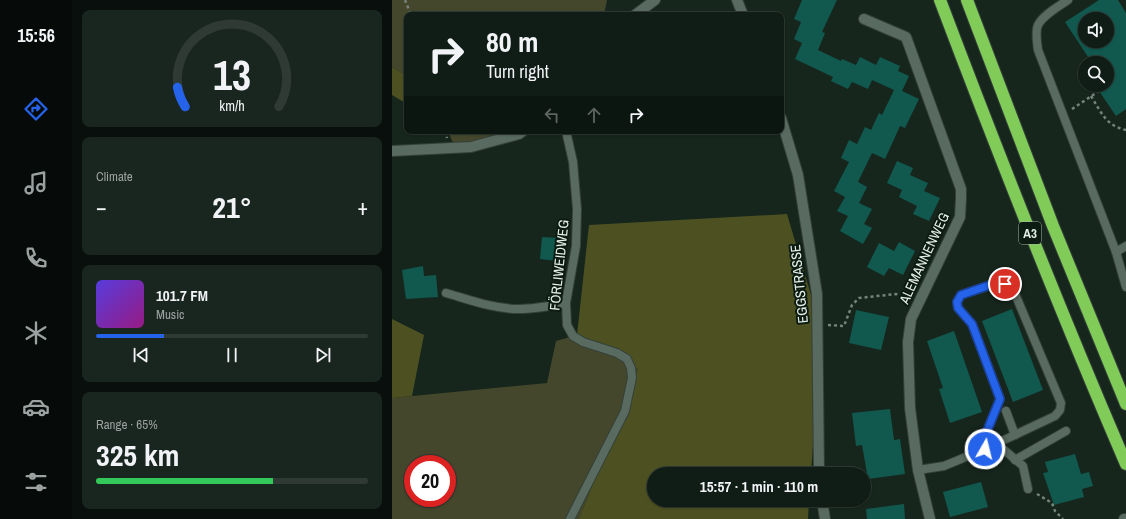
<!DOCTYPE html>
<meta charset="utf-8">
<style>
:root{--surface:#101c16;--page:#19251f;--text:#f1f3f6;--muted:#9ca1a1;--line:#303a35;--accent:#2563eb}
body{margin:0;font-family:"Archivo Narrow",sans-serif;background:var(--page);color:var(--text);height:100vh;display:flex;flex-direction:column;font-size:15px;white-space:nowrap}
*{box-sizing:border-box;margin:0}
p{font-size:13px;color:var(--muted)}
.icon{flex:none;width:22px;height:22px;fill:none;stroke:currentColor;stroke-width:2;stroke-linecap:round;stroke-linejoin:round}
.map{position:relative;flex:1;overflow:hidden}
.sheet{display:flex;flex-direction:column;gap:10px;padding:10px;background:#090f0c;width:320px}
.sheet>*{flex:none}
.top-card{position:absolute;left:12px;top:12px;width:380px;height:122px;border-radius:8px;box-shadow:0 1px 3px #0004,0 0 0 1px var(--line);background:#101c16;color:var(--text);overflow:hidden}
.controls{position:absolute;left:686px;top:12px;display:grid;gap:8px}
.controls a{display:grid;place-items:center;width:36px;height:36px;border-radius:50%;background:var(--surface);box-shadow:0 1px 3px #0004,0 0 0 1px var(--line);font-size:20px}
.speed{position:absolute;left:12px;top:455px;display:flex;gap:8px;font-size:20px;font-weight:700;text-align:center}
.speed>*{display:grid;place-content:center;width:52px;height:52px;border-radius:50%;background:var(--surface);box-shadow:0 1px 3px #0004,0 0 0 1px var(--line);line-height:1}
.speed .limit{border:6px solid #d22;background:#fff;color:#111}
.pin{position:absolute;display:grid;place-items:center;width:34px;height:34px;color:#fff;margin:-17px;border:2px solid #fff;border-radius:50%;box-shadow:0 1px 4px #0007}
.me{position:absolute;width:44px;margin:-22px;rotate:8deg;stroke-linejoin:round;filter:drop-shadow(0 0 3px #0008)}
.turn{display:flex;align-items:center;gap:14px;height:84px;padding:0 16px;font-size:18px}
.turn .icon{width:52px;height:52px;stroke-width:2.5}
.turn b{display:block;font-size:28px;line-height:34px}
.lanes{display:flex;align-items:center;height:38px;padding:0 16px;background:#0003;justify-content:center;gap:20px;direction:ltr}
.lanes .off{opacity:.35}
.big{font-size:30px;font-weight:700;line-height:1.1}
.sheet .tile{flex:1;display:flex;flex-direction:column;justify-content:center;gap:6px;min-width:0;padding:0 14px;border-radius:8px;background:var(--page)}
.sheet .dial{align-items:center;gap:0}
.dial svg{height:104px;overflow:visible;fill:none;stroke:var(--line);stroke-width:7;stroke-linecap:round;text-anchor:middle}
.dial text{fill:var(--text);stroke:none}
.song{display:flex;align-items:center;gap:12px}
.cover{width:48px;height:48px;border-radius:6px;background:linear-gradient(135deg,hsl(250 70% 55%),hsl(310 70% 35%))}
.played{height:4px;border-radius:2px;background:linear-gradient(90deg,var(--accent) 25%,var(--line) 25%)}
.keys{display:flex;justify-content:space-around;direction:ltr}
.heat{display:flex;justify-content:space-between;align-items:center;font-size:22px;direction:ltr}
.charge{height:6px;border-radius:3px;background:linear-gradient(90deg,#34c759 65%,var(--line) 0)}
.trip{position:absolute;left:255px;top:467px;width:224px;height:40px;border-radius:20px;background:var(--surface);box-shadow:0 1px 3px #0004,0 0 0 1px var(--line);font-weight:700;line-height:40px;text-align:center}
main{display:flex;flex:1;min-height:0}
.tab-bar{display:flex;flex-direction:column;width:72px;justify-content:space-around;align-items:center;background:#060b09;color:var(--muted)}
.tab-bar .icon{width:28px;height:28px}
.tab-bar .active{color:var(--accent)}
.tab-bar b{font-size:18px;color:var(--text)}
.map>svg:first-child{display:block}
.green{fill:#44472b;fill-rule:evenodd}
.forest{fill:#4d5121}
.building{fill:#11584e;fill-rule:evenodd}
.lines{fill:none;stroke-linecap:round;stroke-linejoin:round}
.service-casing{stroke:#344039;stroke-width:10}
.minor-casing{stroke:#344039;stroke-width:12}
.secondary-casing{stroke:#344039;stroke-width:12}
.motorway-casing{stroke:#344039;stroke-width:14}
.path{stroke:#76837b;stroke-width:2.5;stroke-dasharray:3 3;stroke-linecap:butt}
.service{stroke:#596b60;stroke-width:8}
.minor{stroke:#596b60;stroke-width:10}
.secondary{stroke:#596b60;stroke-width:10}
.motorway{stroke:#81cb59;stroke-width:12}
.route-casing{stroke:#184099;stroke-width:10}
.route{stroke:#2563eb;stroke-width:7}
.labels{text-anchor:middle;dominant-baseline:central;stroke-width:4;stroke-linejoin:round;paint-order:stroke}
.shield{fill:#0d1c13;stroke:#a4b0a9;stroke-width:1}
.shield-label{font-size:13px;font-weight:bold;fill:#e5efe9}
.street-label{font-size:14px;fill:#e5efe9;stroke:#0d1c13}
</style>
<main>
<nav class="tab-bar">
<b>15:56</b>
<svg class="icon active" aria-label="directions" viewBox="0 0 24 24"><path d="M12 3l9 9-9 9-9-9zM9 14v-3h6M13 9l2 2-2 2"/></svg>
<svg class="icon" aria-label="music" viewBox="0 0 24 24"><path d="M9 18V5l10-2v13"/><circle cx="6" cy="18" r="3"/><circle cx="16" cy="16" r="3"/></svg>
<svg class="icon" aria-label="phone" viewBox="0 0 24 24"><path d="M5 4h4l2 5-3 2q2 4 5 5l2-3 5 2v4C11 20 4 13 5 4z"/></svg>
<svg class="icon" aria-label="climate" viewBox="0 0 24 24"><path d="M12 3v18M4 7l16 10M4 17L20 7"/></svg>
<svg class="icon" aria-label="car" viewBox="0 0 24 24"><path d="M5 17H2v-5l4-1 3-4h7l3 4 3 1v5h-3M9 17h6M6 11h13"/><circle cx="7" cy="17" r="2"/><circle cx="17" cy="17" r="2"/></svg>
<svg class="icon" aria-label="filters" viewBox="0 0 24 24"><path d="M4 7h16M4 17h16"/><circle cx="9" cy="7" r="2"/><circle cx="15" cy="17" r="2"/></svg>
</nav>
<section class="sheet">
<div class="tile dial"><svg viewBox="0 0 100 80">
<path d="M14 69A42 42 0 1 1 86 69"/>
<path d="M14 69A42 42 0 0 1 8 54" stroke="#2563eb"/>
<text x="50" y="56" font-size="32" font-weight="700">13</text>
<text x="50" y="72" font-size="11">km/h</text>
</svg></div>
<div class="tile"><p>Climate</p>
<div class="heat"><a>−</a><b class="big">21°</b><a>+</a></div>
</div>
<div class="tile">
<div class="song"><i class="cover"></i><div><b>101.7 FM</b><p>Music</p></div></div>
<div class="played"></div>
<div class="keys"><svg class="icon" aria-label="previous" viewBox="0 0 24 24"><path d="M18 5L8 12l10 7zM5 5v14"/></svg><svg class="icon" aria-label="pause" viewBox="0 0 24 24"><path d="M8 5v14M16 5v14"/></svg><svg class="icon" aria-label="next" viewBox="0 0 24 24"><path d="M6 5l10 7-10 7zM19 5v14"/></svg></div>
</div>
<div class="tile"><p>Range · 65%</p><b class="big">325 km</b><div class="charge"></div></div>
</section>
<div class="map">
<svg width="734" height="519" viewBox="0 0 734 519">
<rect width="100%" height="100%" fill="#16261d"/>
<!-- green -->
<g class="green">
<path d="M0,0H215L212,15H15V76L0,67Z"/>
<path d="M56,131H117L80,142L61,143Z"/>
<path d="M185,335L246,369L187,519H0V398L155,383L164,341ZM21,464H55V498H21Z"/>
</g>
<!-- forest -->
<g class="forest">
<path d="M0,67L15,76V104L0,95Z"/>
<path d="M395,214L429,329L419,474H262V500H417L416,519H187L246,369L185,335L197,225Z"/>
<path d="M0,319L32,335L20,396L0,398Z"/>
</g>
<!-- building -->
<g class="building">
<path d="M410,0H445L430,32L433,33L426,50L449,61L450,59L464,65L468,57L484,65L488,57L508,66L506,71L517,76L510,91L527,99L513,128L508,126L493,159L480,153L466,182L475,187L467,203L480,209L472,224L480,228L471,244L448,231L456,216L445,211L453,197L442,191L457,162L449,158L457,140L465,144L473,127L479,130L487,113L490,115L502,90L480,80L476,89L460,82L456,89L439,81L441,77L403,59L410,43L402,39L409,22L402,19Z"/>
<path d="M707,0H726L734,13V109L724,116L703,85H715V63H700L673,22ZM693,19H715V41H693Z"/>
<path d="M505,161L521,168L518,175L536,183L532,191L548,198L537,221L521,214L525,206L507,197L510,190L495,183Z"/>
<path d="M150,237L167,238L165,261L148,259Z"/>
<path d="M507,242L523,251L511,275L497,268L492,276L475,267L487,243L502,251Z"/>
<path d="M31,266L32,276L44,275L46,297L14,299L10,270Z"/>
<path d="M620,309L651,390L621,402L590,321Z"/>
<path d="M464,310L497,317L489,350L457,343Z"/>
<path d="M562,331L590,412L558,423L547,389L551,388L535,341Z"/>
<path d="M498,409L502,440L508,439L513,474L476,479L470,445L464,446L460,413Z"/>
<path d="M683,454L689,474L697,472L701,486L690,489L692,497L662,505L651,473L656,472L653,462Z"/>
<path d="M589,482L596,507L558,517L551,492Z"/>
<path d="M512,504L513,519H475L474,509Z"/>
</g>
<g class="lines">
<!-- service casing -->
<g class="service-casing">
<g id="service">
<path d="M676,0C667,6 651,15 646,25C643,32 645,42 646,50L724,252L734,287"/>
<path d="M174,131L181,162L185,209L184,246L174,303L175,325L181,336L191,342L225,353L235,359L239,368L240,378L233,411L178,519"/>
<path d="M724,252L734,246"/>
<path d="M54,293C78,300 102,309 127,309C143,309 158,306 174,303"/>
<path d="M614,411L623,435"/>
<path d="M604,443L631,466L636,489"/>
<path d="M623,460L674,431"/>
<path d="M526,470L552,466L593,449V436L608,399L580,324L566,308L565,302L569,295L604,283L613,284L621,289L669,403L668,410L663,416L593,449"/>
</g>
</g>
<!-- minor casing -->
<g class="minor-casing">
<g id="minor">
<path d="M345,0L351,15"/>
<path d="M243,15L263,0"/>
<path d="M472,19L514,37L569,189V198L568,217L519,319L516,342L518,408L526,470L538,519"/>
<path d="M389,118L406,175L425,294L427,474"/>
<path d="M0,151L79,147L127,134L131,131"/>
<path d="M430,500L433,519"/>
</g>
</g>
<!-- secondary casing -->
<g class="secondary-casing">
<path id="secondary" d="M732,519H734"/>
</g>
<!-- motorway casing -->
<g class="motorway-casing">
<g id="motorway">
<path d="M548,0C607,156 668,311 734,464"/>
<path d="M575,0L661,226L734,404"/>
</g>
</g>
<!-- path -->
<g class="path">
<path d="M13,0L19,15"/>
<path d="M699,96C709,112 714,126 734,130"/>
<path d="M680,109L707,91"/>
<path d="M53,131L55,138"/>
<path d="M436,325L452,326L460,305L467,298L504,294L516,303"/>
<path d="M645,494L660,503L663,511L671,519"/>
</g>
<!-- service -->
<use href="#service" class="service"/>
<!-- minor -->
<use href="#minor" class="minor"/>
<!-- secondary -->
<use href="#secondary" class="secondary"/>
<!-- motorway -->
<use href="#motorway" class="motorway"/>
</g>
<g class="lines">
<!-- route casing -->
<g class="route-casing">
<path id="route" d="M593,449V436L608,399L580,324L566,308L565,302L569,295L604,283L613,284"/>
</g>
<!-- route -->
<use href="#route" class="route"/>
</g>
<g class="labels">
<!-- shield labels -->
<rect class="shield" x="627" y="222" width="22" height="22" rx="3"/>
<g class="shield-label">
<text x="638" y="233">A3</text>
</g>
<!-- street labels -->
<g class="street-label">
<text transform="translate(532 258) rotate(-65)">ALEMANNENWEG</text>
<text transform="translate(167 265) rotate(-84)">FÖRLIWEIDWEG</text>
<text transform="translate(407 284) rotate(-96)">EGGSTRASSE</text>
</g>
</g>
</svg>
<div class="controls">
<a><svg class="icon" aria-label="sound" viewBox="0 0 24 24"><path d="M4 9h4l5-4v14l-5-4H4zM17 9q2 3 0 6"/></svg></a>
<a><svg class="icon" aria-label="search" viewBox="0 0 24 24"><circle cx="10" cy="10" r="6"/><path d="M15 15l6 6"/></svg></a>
</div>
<div class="speed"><div class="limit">20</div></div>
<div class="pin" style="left:613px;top:284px;background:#d93025"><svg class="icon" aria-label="arrive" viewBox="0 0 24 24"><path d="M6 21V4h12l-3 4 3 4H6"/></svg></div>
<svg class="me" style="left:593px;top:449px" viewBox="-20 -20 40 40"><circle r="17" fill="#2563eb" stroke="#fff" stroke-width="3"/><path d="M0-11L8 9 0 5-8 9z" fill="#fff"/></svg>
<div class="trip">15:57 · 1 min · 110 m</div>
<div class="top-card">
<div class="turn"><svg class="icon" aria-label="right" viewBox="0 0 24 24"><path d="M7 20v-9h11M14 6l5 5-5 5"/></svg><div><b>80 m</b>Turn right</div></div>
<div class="lanes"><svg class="icon off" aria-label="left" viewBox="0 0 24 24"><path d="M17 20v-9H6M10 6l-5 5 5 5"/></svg><svg class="icon off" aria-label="ahead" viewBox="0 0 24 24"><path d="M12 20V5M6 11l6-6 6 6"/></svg><svg class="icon" aria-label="right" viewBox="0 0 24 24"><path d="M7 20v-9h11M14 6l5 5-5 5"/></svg></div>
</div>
</div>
</main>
